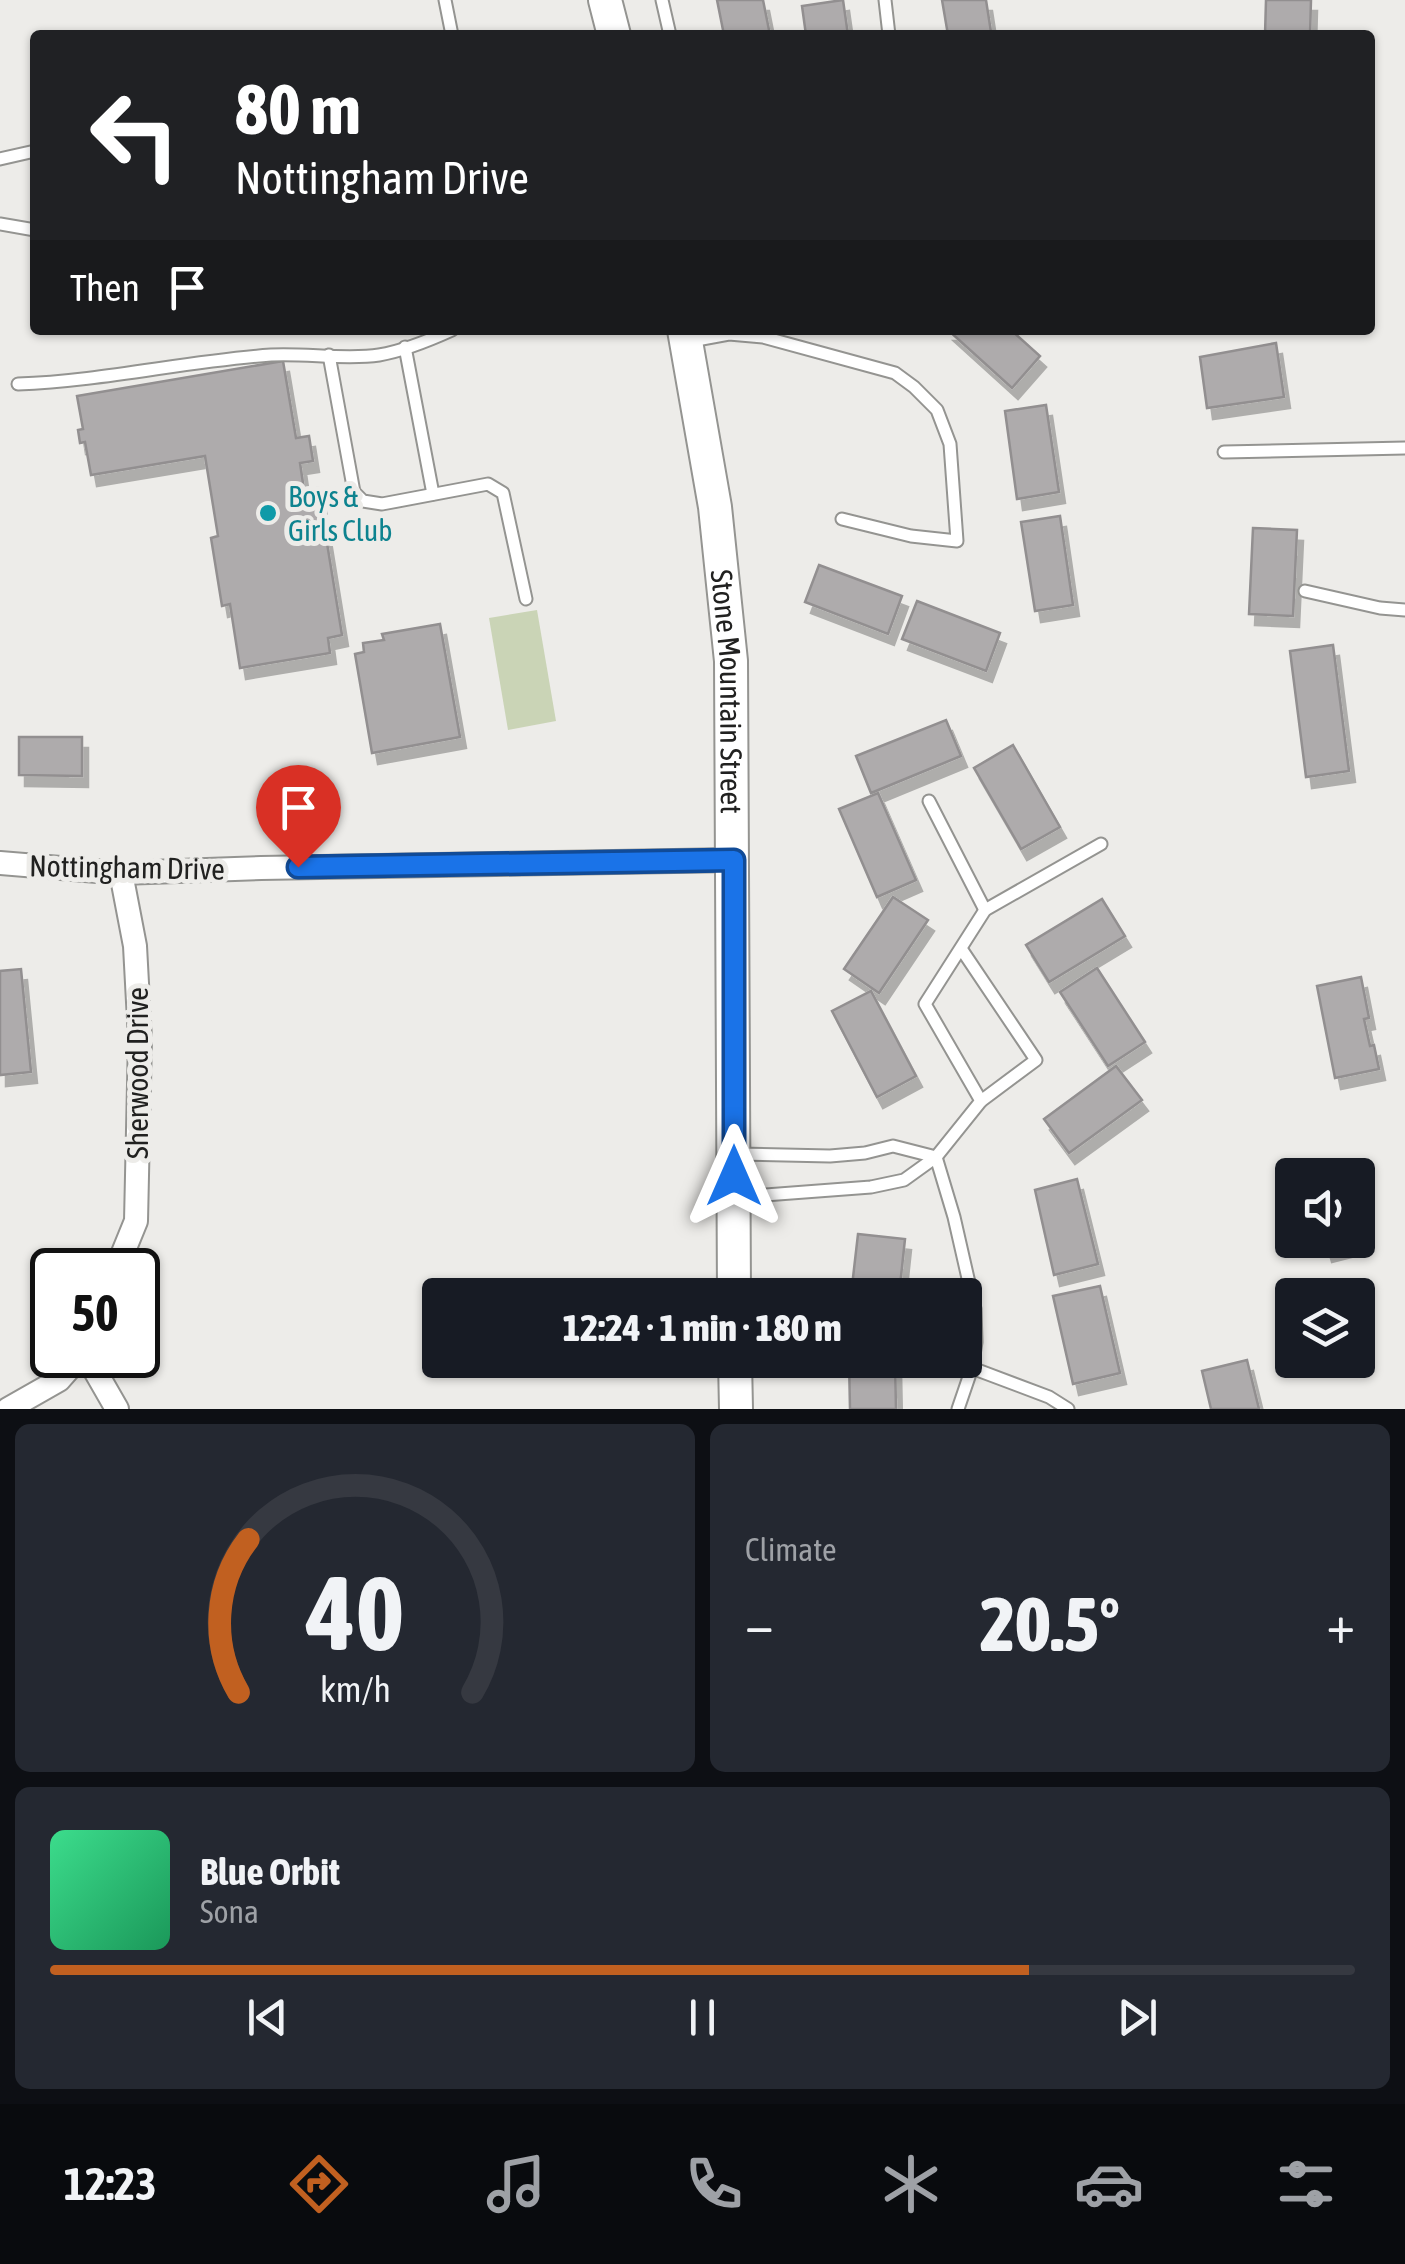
<!DOCTYPE html>
<meta charset="utf-8">
<style>
:root{--surface:#171b24;--page:#242831;--text:#f1f3f6;--muted:#9ea1a6;--line:#363941;--accent:#c16020}
body{margin:0;font-family:"Asap Condensed",sans-serif;background:var(--page);color:var(--text);height:100vh;display:flex;flex-direction:column;font-size:38px;white-space:nowrap}
*{box-sizing:border-box;margin:0}
p{font-size:32px;color:var(--muted)}
.icon{flex:none;width:55px;height:55px;fill:none;stroke:currentColor;stroke-width:2;stroke-linecap:round;stroke-linejoin:round}
.map{position:relative;height:1409px;overflow:hidden}
.sheet{display:flex;flex-direction:column;gap:15px;padding:15px;background:#0d0f14;flex:1}
.sheet>*{flex:none}
.top-card{position:absolute;left:30px;top:30px;width:1345px;height:305px;border-radius:10px;box-shadow:0 2px 8px #0004;background:#202124;color:#fff;overflow:hidden}
.fabs{position:absolute;left:1275px;top:1158px;display:grid;gap:20px}
.fabs a{display:grid;place-items:center;width:100px;height:100px;border-radius:10px;background:var(--surface);box-shadow:0 2px 8px #0004;font-size:50px}
.speed{position:absolute;left:30px;top:1248px;display:flex;gap:20px;font-size:50px;font-weight:700;text-align:center}
.speed>*{display:grid;place-content:center;width:130px;height:130px;border-radius:50%;background:var(--surface);box-shadow:0 2px 8px #0004;line-height:1}
.speed .limit{border:5px solid #111;border-radius:15px;background:#fff;color:#111}
.pin{position:absolute;display:grid;place-items:center;width:85px;height:85px;color:#fff;margin:-102px -42px;border-radius:50% 50% 50% 0;rotate:-45deg;box-shadow:0 0 10px #0007}
.pin .icon{rotate:45deg}
.me{position:absolute;width:110px;margin:-55px;rotate:0deg;stroke-linejoin:round;filter:drop-shadow(0 0 8px #0008)}
.turn{display:flex;align-items:center;gap:35px;height:210px;padding:0 40px;font-size:45px}
.turn .icon{width:130px;height:130px;stroke-width:2.5}
.turn b{display:block;font-size:70px;line-height:85px}
.then{display:flex;align-items:center;height:95px;padding:0 40px;background:#0003;gap:20px;font-size:38px}
.big{font-size:75px;font-weight:800;line-height:1.1}
.sheet .card{flex:1;display:flex;flex-direction:column;justify-content:center;gap:15px;min-width:0;padding:0 35px;border-radius:15px;background:var(--page)}
.sheet .dial{align-items:center;gap:0}
.dial svg{height:260px;overflow:visible;fill:none;stroke:var(--line);stroke-width:7;stroke-linecap:round;text-anchor:middle}
.dial text{fill:var(--text);stroke:none}
.song{display:flex;align-items:center;gap:30px}
.cover{width:120px;height:120px;border-radius:15px;background:linear-gradient(135deg,hsl(150 70% 55%),hsl(150 70% 35%))}
.played{height:10px;border-radius:5px;background:linear-gradient(90deg,var(--accent) 75%,var(--line) 75%)}
.keys{display:flex;justify-content:space-around;direction:ltr}
.heat{display:flex;justify-content:space-between;align-items:center;font-size:55px;direction:ltr}
.sheet .tiles{flex:1;display:grid;gap:15px;grid-template-columns:1fr 1fr}
.card:last-child{grid-column:span 2}
.trip{position:absolute;left:422px;top:1278px;width:560px;height:100px;border-radius:10px;background:var(--surface);box-shadow:0 2px 8px #0004;font-weight:800;line-height:100px;text-align:center}
.menu{display:flex;height:160px;justify-content:space-around;align-items:center;background:#090b0e;color:var(--muted)}
.menu .icon{width:70px;height:70px}
.menu .on{color:var(--accent)}
.menu b{font-size:45px;color:var(--text)}
.map>svg:first-child{display:block}
.pitch{fill:#cad4b6}
.building{fill:#aeabac;stroke:#928f90;stroke-width:2.5;filter:url(#shadow)}
.lines{fill:none;stroke-linecap:round;stroke-linejoin:round}
.service-casing{stroke:#949491;stroke-width:15}
.minor-casing{stroke:#949491;stroke-width:26}
.secondary-casing{stroke:#949491;stroke-width:36}
.service{stroke:#fff;stroke-width:11}
.minor{stroke:#fff;stroke-width:22}
.secondary{stroke:#fff;stroke-width:32}
.route-casing{stroke:#114b97;stroke-width:25}
.route{stroke:#1a73e8;stroke-width:18}
.culture-dot{fill:#0f9aa8;stroke:#edece9;stroke-width:4}
.labels{text-anchor:middle;dominant-baseline:central;stroke-width:10;stroke-linejoin:round;paint-order:stroke}
.culture-label{font-size:30px;fill:#0d838f;stroke:#edece9;text-anchor:start}
.street-label{font-size:30px;fill:#212120;stroke:#edece9}
</style>
<div class="map">
<svg width="1405" height="1409" viewBox="0 0 1405 1409">
<defs>
<filter id="shadow"><feDropShadow dx="6" dy="11" stdDeviation="0" flood-color="#0004"/></filter>
</defs>
<rect width="100%" height="100%" fill="#edece9"/>
<!-- pitch -->
<path class="pitch" d="M537,610L556,721L508,730L489,618Z"/>
<!-- building -->
<g class="building">
<path d="M717,0H763L770,35H724Z"/>
<path d="M843,0L848,35H806L802,6Z"/>
<path d="M942,0H986L991,32L948,35Z"/>
<path d="M1266,0H1311L1310,35H1265Z"/>
<path d="M948,330H1011L1040,356L1012,388Z"/>
<path d="M1276,343L1284,397L1207,408L1200,357Z"/>
<path d="M283,361L296,438L309,436L313,461L300,463L304,490L318,488L342,635L328,638L330,653L240,668L230,604L222,606L211,538L218,536L205,456L91,475L85,442L80,443L78,430L83,429L77,396Z"/>
<path d="M1046,405L1059,492L1017,499L1005,411Z"/>
<path d="M1060,516L1073,605L1035,611L1021,522Z"/>
<path d="M1253,528L1297,530L1293,616L1249,614Z"/>
<path d="M819,565L902,596L888,634L805,602Z"/>
<path d="M917,601L1000,633L986,671L902,639Z"/>
<path d="M440,624L460,737L372,753L355,654L364,652L363,643L384,640L382,634Z"/>
<path d="M1333,645L1349,771L1306,777L1290,651Z"/>
<path d="M946,720L961,756L871,793L856,756Z"/>
<path d="M19,737H82V776L19,775Z"/>
<path d="M1013,745L1060,827L1021,849L974,768Z"/>
<path d="M878,793L916,880L877,897L839,809Z"/>
<path d="M893,897L928,920L879,993L844,969Z"/>
<path d="M1102,899L1125,936L1049,982L1026,945Z"/>
<path d="M1097,968L1145,1042L1108,1066L1060,992Z"/>
<path d="M21,969L31,1072L0,1075V971Z"/>
<path d="M1361,977L1369,1018L1364,1019L1370,1046L1374,1045L1379,1069L1335,1078L1317,986Z"/>
<path d="M871,991L916,1076L877,1097L832,1011Z"/>
<path d="M1116,1066L1142,1100L1069,1153L1044,1119Z"/>
<path d="M1346,1164L1348,1175H1307V1173Z"/>
<path d="M1077,1179L1098,1264L1054,1275L1035,1190Z"/>
<path d="M1358,1212L1365,1241L1326,1251L1323,1240H1358Z"/>
<path d="M858,1234L905,1239L899,1295H851Z"/>
<path d="M1100,1286L1120,1373L1073,1384L1053,1296Z"/>
<path d="M849,1360H895L896,1409H850Z"/>
<path d="M1247,1360L1259,1409H1211L1202,1371Z"/>
</g>
<g class="lines">
<!-- service casing -->
<g class="service-casing">
<g id="service">
<path d="M445,0L452,35"/>
<path d="M662,0L670,35"/>
<path d="M885,0L889,35"/>
<path d="M0,159L35,151"/>
<path d="M0,224L35,230"/>
<path d="M691,341L729,334L763,337L895,373L914,387L937,410L950,444L957,541L911,536L842,519"/>
<path d="M405,347L433,494"/>
<path d="M329,355L354,492L363,501L382,504L488,484L503,493L526,599"/>
<path d="M18,384C103,381 186,361 271,355C305,353 347,360 379,355C403,351 430,340 452,330"/>
<path d="M1224,452L1405,448"/>
<path d="M1305,591L1380,608L1405,610"/>
<path d="M929,801L985,910"/>
<path d="M962,950L1036,1060L981,1101"/>
<path d="M737,1154L830,1156L865,1153L893,1146L936,1157"/>
<path d="M936,1157L954,1217L975,1309L976,1342L972,1368L958,1409"/>
<path d="M738,1197L871,1187L904,1180L936,1157L981,1101L925,1004L985,910L1101,844"/>
<path d="M972,1368L1049,1397L1068,1409"/>
</g>
</g>
<!-- minor casing -->
<g class="minor-casing">
<g id="minor">
<path d="M0,863L121,873L261,868L734,860"/>
<path d="M116,1270L136,1221L140,1039L135,946L121,873"/>
<path d="M86,1355L117,1409"/>
<path d="M8,1409L59,1380L81,1355"/>
</g>
</g>
<!-- secondary casing -->
<g class="secondary-casing">
<g id="secondary">
<path d="M605,0L614,35"/>
<path id="s1" d="M684,330L715,507L731,661L734,1295"/>
<path d="M735,1360L736,1409"/>
</g>
</g>
<!-- service -->
<use href="#service" class="service"/>
<!-- minor -->
<use href="#minor" class="minor"/>
<!-- secondary -->
<use href="#secondary" class="secondary"/>
</g>
<g class="lines">
<!-- route casing -->
<g class="route-casing">
<path id="route" d="M298,867L734,860V1176"/>
</g>
<!-- route -->
<use href="#route" class="route"/>
</g>
<!-- markers -->
<circle class="culture-dot" cx="268" cy="513" r="10"/>
<g class="labels">
<!-- culture labels -->
<g class="culture-label">
<text x="288" y="496">Boys &amp;<tspan x="288" dy="34">Girls Club</tspan></text>
</g>
<!-- street labels -->
<g class="street-label">
<text stroke="none"><textPath href="#s1" startOffset="365">Stone Mountain Street</textPath></text>
<text transform="translate(127 867) rotate(1)">Nottingham Drive</text>
<text transform="translate(137 1073) rotate(-90)">Sherwood Drive</text>
</g>
</g>
</svg>
<div class="fabs">
<a><svg class="icon" aria-label="sound" viewBox="0 0 24 24"><path d="M4 9h4l5-4v14l-5-4H4zM17 9q2 3 0 6"/></svg></a>
<a><svg class="icon" aria-label="layers" viewBox="0 0 24 24"><path d="M12 4l9 5-9 5-9-5zM3 14l9 5 9-5"/></svg></a>
</div>
<div class="speed"><div class="limit">50</div></div>
<div class="pin" style="left:298px;top:867px;background:#d93025"><svg class="icon" aria-label="arrive" viewBox="0 0 24 24"><path d="M6 21V4h12l-3 4 3 4H6"/></svg></div>
<svg class="me" style="left:734px;top:1176px" viewBox="-20 -20 40 40"><path d="M0-17L14 15 0 8-14 15z" fill="#1a73e8" stroke="#fff" stroke-width="4"/></svg>
<div class="trip">12:24 · 1 min · 180 m</div>
<div class="top-card">
<div class="turn"><svg class="icon" aria-label="left" viewBox="0 0 24 24"><path d="M17 20v-9H6M10 6l-5 5 5 5"/></svg><div><b>80 m</b>Nottingham Drive</div></div>
<div class="then">Then<svg class="icon" aria-label="arrive" viewBox="0 0 24 24"><path d="M6 21V4h12l-3 4 3 4H6"/></svg></div>
</div>
</div>
<section class="sheet">
<div class="tiles">
<div class="card dial"><svg viewBox="0 0 100 80">
<path d="M14 69A42 42 0 1 1 86 69"/>
<path d="M14 69A42 42 0 0 1 17 22" stroke="#c16020"/>
<text x="50" y="56" font-size="32" font-weight="700">40</text>
<text x="50" y="72" font-size="11">km/h</text>
</svg></div>
<div class="card"><p>Climate</p>
<div class="heat"><a>−</a><b class="big">20.5°</b><a>+</a></div>
</div>
<div class="card">
<div class="song"><i class="cover"></i><div><b>Blue Orbit</b><p>Sona</p></div></div>
<div class="played"></div>
<div class="keys"><svg class="icon" aria-label="previous" viewBox="0 0 24 24"><path d="M18 5L8 12l10 7zM5 5v14"/></svg><svg class="icon" aria-label="pause" viewBox="0 0 24 24"><path d="M8 5v14M16 5v14"/></svg><svg class="icon" aria-label="next" viewBox="0 0 24 24"><path d="M6 5l10 7-10 7zM19 5v14"/></svg></div>
</div>
</div>
</section>
<nav class="menu">
<b>12:23</b>
<svg class="icon on" aria-label="directions" viewBox="0 0 24 24"><path d="M12 3l9 9-9 9-9-9zM9 14v-3h6M13 9l2 2-2 2"/></svg>
<svg class="icon" aria-label="music" viewBox="0 0 24 24"><path d="M9 18V5l10-2v13"/><circle cx="6" cy="18" r="3"/><circle cx="16" cy="16" r="3"/></svg>
<svg class="icon" aria-label="phone" viewBox="0 0 24 24"><path d="M5 4h4l2 5-3 2q2 4 5 5l2-3 5 2v4C11 20 4 13 5 4z"/></svg>
<svg class="icon" aria-label="climate" viewBox="0 0 24 24"><path d="M12 3v18M4 7l16 10M4 17L20 7"/></svg>
<svg class="icon" aria-label="car" viewBox="0 0 24 24"><path d="M5 17H2v-5l4-1 3-4h7l3 4 3 1v5h-3M9 17h6M6 11h13"/><circle cx="7" cy="17" r="2"/><circle cx="17" cy="17" r="2"/></svg>
<svg class="icon" aria-label="filters" viewBox="0 0 24 24"><path d="M4 7h16M4 17h16"/><circle cx="9" cy="7" r="2"/><circle cx="15" cy="17" r="2"/></svg>
</nav>
